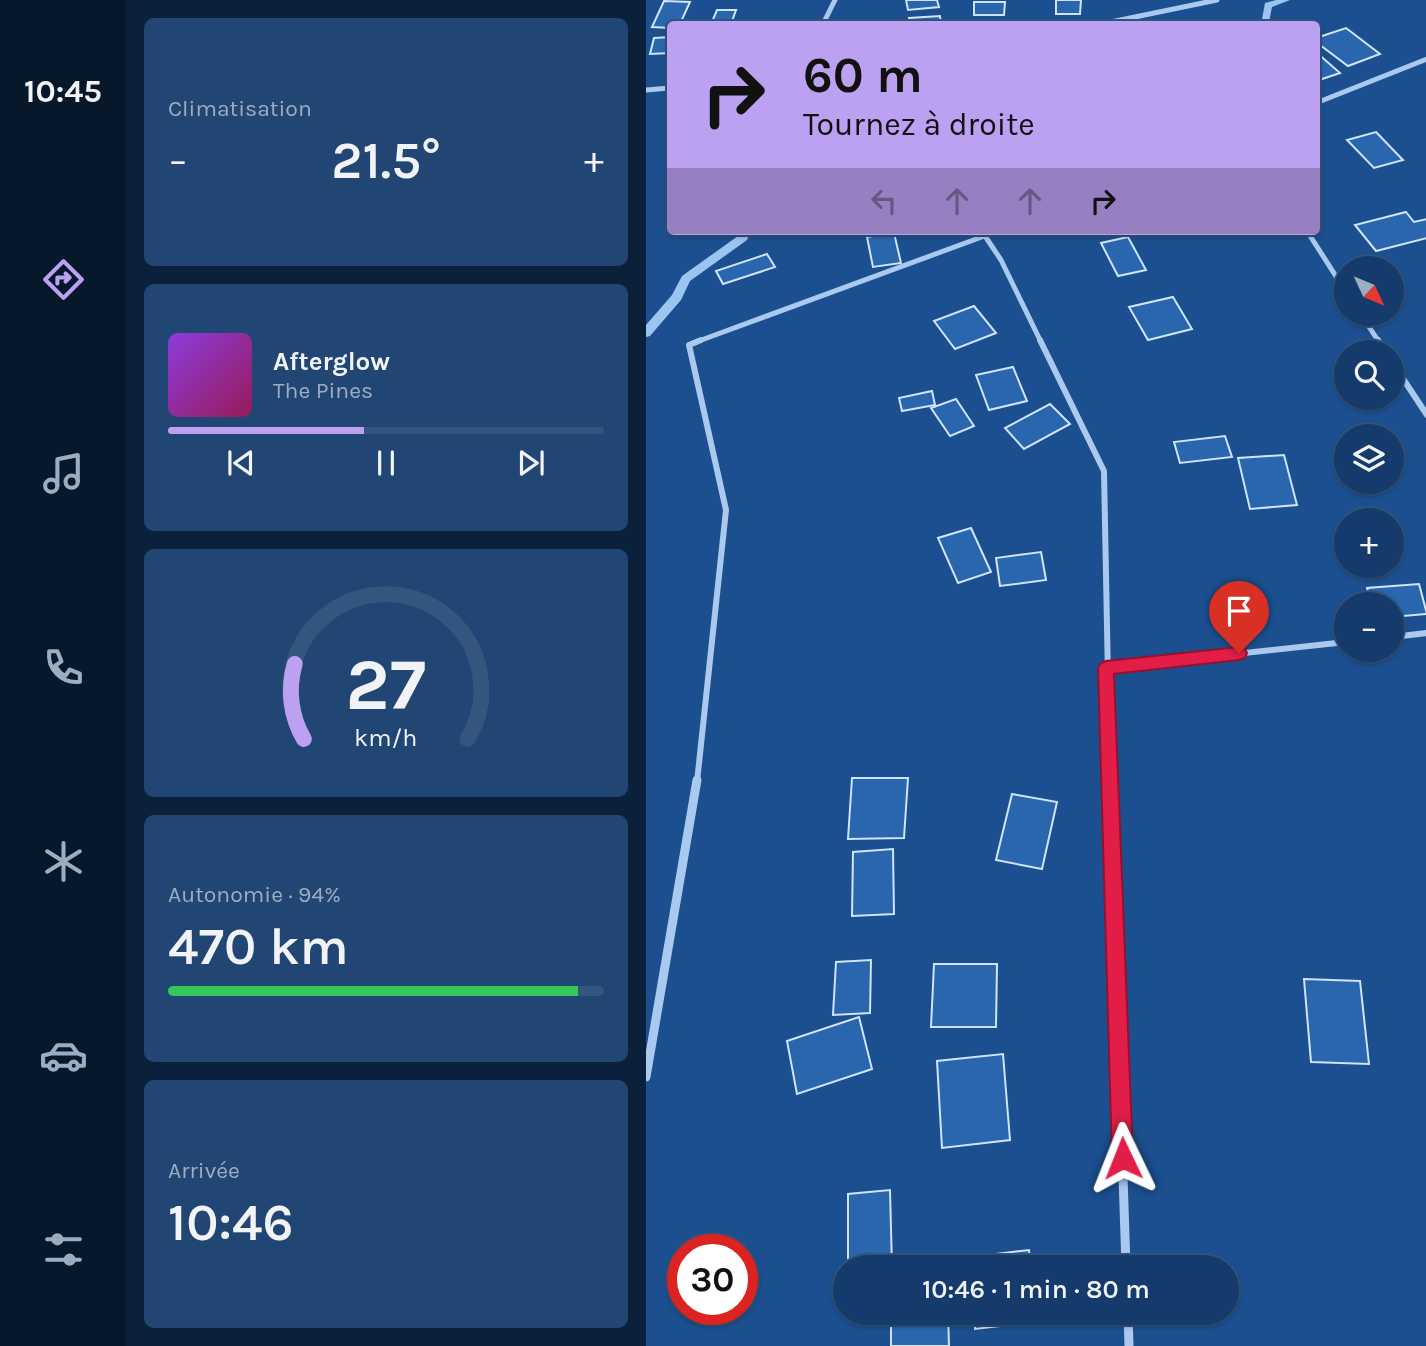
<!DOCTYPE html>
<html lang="fr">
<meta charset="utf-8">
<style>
:root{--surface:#143b6b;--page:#214673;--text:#f1f3f6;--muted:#9dadc1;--line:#33557e;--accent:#bca0f2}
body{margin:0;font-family:Karla,sans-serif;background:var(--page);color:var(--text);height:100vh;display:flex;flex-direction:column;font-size:26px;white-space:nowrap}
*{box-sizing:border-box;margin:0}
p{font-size:23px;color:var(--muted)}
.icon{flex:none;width:38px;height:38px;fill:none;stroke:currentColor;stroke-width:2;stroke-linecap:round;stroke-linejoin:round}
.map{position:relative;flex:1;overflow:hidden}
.drawer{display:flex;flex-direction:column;gap:18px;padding:18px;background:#0b203b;width:520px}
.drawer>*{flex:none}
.top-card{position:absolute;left:21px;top:21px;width:653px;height:214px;border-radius:7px;box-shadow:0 2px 5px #0004,0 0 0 2px var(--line);background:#bca0f2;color:#111;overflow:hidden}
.needle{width:46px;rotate:134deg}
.fabs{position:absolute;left:688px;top:256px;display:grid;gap:14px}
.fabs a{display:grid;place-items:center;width:70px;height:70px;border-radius:50%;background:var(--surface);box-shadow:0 2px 5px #0004,0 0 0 2px var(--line);font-size:35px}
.speed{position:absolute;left:21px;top:1234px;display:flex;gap:14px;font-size:35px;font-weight:700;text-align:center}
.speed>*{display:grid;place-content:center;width:91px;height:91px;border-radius:50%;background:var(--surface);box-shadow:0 2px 5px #0004,0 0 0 2px var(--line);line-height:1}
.speed .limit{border:10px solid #d22;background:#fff;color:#111}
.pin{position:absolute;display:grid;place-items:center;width:60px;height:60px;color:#fff;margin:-72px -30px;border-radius:50% 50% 50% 0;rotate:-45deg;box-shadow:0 0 7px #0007}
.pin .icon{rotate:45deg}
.me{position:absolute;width:77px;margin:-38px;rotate:358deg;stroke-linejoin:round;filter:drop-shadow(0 0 5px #0008)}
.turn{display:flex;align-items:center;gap:24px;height:147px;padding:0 21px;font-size:32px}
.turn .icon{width:91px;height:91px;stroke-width:2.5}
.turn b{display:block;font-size:49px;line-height:60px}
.lanes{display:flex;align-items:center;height:66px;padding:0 21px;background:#0003;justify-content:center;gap:35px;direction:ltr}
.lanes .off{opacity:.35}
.big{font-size:52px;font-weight:600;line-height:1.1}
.drawer .tile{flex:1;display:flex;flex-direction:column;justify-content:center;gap:10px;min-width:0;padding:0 24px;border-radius:10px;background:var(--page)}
.drawer .dial{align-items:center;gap:0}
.dial svg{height:182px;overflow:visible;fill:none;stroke:var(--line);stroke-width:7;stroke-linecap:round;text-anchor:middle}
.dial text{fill:var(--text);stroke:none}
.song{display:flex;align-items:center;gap:21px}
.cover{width:84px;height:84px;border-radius:10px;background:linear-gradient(135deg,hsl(270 70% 55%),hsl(330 70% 35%))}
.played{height:7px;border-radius:4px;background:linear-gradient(90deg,var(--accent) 45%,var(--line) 45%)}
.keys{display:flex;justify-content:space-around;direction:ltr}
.heat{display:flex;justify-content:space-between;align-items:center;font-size:38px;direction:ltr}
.charge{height:10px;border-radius:5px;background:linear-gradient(90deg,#34c759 94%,var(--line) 0)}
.trip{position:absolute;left:187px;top:1255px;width:406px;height:70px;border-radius:35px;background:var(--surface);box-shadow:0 2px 5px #0004,0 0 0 2px var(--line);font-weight:600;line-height:70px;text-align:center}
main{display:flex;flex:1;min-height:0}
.menu{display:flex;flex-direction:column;width:126px;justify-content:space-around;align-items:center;background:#08182b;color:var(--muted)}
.menu .icon{width:49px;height:49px}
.menu .current{color:var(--accent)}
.menu b{font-size:32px;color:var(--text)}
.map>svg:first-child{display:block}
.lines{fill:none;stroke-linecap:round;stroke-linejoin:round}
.stream{fill:#9cc4f0;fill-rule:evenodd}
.building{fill:#2a66ad;stroke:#cfe3fa;stroke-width:2}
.minor-far2{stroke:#a9c9ee;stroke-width:5}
.minor-far1{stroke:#a9c9ee;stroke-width:6}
.minor{stroke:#a9c9ee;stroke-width:9}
.route{fill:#e11d48;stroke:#92132f;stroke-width:2}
</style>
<main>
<nav class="menu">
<b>10:45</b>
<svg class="icon current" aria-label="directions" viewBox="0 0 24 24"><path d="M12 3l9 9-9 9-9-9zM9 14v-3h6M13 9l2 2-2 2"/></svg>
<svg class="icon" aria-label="music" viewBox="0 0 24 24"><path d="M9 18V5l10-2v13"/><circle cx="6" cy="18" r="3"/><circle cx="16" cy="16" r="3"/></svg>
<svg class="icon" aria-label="phone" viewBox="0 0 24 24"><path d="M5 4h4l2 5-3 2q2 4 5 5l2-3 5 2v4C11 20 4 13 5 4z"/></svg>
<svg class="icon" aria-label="climate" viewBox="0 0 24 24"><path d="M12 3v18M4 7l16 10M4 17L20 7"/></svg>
<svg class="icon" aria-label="car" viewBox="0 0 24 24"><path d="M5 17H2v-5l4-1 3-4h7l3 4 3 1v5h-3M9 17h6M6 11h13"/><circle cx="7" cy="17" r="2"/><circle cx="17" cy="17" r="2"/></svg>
<svg class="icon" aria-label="filters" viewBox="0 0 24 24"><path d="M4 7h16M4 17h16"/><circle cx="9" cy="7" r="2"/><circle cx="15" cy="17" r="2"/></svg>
</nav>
<section class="drawer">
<div class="tile"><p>Climatisation</p>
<div class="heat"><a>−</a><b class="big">21.5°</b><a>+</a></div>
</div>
<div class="tile">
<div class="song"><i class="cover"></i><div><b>Afterglow</b><p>The Pines</p></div></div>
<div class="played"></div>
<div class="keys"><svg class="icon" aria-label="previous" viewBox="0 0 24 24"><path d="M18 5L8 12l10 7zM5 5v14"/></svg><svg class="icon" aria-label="pause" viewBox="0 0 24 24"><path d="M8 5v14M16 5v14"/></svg><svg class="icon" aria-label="next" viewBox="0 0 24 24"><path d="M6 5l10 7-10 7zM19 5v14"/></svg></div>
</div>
<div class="tile dial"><svg viewBox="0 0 100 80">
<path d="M14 69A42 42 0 1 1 86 69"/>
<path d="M14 69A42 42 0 0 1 10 36" stroke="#bca0f2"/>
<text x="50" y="56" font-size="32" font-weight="700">27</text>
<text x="50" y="72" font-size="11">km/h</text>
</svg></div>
<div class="tile"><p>Autonomie · 94%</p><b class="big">470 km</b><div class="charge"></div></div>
<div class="tile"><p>Arrivée</p><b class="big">10:46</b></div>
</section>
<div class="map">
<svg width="781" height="1346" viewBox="0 0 781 1346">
<rect width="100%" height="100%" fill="#1b4f8f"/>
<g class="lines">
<!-- stream -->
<g class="stream">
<path d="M630,0H644L626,7L623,22L609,24L616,19L619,3Z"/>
<path d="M95,231H105L101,240L44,281L35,300L4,336L0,337V325L26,295L36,276L92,236Z"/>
</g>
</g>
<!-- building -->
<g class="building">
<path d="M260,0H291L293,7L262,10Z"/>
<path d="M410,0H435L434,14H410Z"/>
<path d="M18,1L44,2L34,24H24V28L6,27Z"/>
<path d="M328,2H359L358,15H328Z"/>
<path d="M71,10H90L85,24H65Z"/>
<path d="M294,16L295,24H264L263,18Z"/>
<path d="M700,28L734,54L702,66L670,42V38Z"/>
<path d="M24,37V53L4,54L8,38Z"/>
<path d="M670,52L694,73L670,81Z"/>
<path d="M730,132L757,160L728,168L701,140Z"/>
<path d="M760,212L768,222L781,219V238L730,251L709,225Z"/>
<path d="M248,233L255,263L227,267L221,237Z"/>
<path d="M482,237L500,270L472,276L455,243Z"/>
<path d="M121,254L129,267L77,284L70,271Z"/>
<path d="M527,297L546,329L502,340L483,307Z"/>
<path d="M328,306L350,333L309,349L288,321Z"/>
<path d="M367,367L381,401L343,410L330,375Z"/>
<path d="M286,391L289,405L256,411L253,398Z"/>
<path d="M310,399L328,426L304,436L285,408Z"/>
<path d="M404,404L424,424L378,449L359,428Z"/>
<path d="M579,436L586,457L534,463L528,442Z"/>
<path d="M638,455L651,505L604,509L592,458Z"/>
<path d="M325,528L345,572L312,583L292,538Z"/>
<path d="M395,552L400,580L354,586L350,558Z"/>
<path d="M773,584L781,614L746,617V604H726L721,588Z"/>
<path d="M206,778H262L258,838L202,839Z"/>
<path d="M366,794L411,802L396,869L350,860Z"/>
<path d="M247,849L248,914L206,916L207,852Z"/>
<path d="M225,960L224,1013L187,1015L190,962Z"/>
<path d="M288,964H351L350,1027H285Z"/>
<path d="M658,979L714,981L723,1064L665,1062Z"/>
<path d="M213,1017L226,1069L151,1094L141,1041Z"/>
<path d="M357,1054L364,1140L296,1148L291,1061Z"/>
<path d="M244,1190L246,1267H202V1194Z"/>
<path d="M383,1250L385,1267H326V1257Z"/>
<path d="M245,1312H302L303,1346H245Z"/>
<path d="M328,1312H388L389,1322L329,1329Z"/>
</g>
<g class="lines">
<!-- minor-far2 -->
<g class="minor-far2">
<path d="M485,20L500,24"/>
<path d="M177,24L189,0"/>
<path d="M455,24L571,0"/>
<path d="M0,90L24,88"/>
<path d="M670,103L781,59"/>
<path d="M661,231L700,292"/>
<path d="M339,236L355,260L395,342"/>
<path d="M714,313L733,342"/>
<path d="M50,342L352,231"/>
</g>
<!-- minor-far1 -->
<g class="minor-far1">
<path d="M394,340L458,471L464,782"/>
<path d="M732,340L739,352"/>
<path d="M746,362L781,415"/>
<path d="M746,637L781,633"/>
<path d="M460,668L700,642"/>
<path d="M51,782L80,510L43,345L55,340"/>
</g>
<!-- minor -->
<g class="minor">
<path d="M464,780L480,1267"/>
<path d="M0,1077L51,780"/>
<path d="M482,1312L483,1346"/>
</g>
</g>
<!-- route -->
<path class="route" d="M593,647L599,649L601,653L599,658L593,660L468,674L487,1158L484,1165L477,1168L469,1165L466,1158L452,668L455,663L460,661Z"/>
</svg>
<div class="fabs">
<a><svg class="needle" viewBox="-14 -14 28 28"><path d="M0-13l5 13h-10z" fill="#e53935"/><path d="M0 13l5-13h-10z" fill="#9dadc1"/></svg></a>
<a><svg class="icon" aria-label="search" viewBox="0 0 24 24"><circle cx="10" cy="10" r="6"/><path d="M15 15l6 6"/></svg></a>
<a><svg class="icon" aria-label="layers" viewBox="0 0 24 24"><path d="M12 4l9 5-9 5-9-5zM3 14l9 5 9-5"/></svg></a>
<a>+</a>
<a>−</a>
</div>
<div class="speed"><div class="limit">30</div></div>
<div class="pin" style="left:593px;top:653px;background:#d93025"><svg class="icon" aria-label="arrive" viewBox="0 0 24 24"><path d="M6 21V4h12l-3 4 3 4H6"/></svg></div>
<svg class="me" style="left:477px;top:1158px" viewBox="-20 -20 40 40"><path d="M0-17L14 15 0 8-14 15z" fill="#e11d48" stroke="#fff" stroke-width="4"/></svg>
<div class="trip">10:46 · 1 min · 80 m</div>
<div class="top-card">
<div class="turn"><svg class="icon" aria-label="right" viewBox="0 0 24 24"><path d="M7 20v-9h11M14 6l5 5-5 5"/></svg><div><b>60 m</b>Tournez à droite</div></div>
<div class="lanes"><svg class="icon off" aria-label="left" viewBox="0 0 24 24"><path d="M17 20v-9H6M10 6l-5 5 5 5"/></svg><svg class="icon off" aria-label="ahead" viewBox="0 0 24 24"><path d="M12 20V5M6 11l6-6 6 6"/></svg><svg class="icon off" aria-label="ahead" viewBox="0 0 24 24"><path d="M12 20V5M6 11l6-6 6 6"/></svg><svg class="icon" aria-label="right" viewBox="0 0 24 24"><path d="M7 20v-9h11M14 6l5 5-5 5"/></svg></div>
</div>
</div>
</main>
